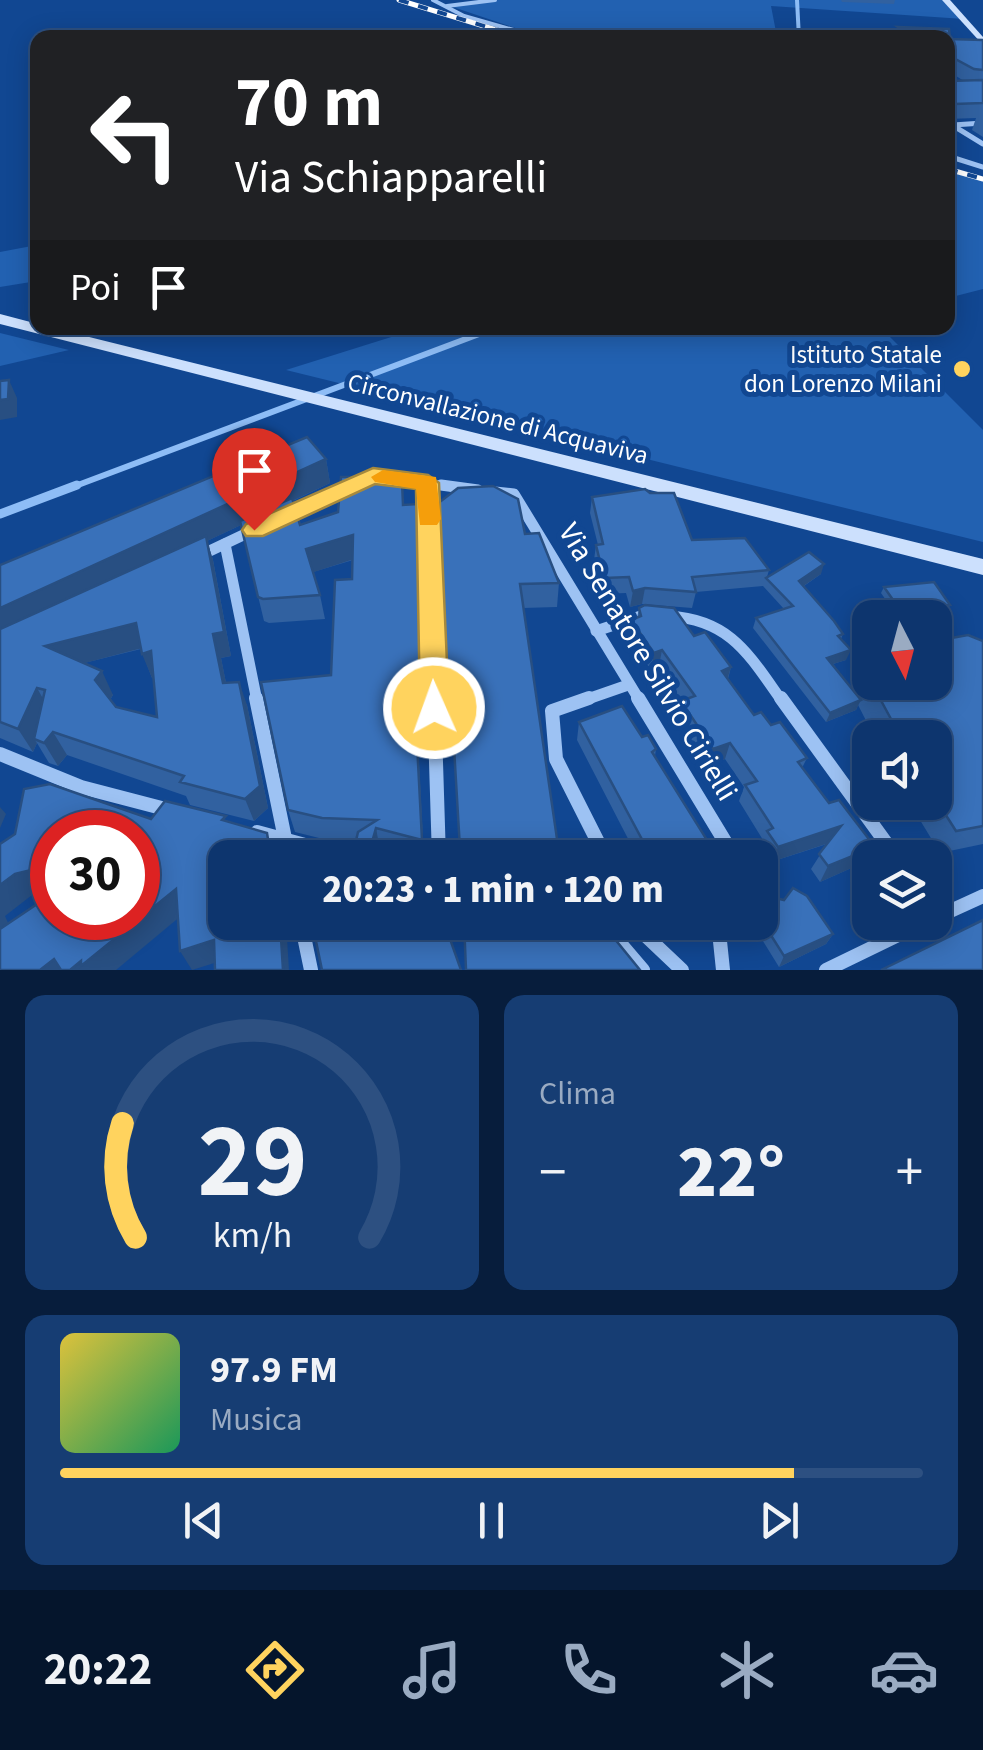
<!DOCTYPE html>
<html lang="it">
<meta charset="utf-8">
<style>
:root{--surface:#0d356e;--page:#163d73;--text:#f1f3f6;--muted:#9aabc2;--line:#2d5081;--accent:#ffd35e}
body{margin:0;font-family:"Source Sans 3",sans-serif;background:var(--page);color:var(--text);height:100vh;display:flex;flex-direction:column;font-size:38px;white-space:nowrap}
*{box-sizing:border-box;margin:0}
p{font-size:32px;color:var(--muted)}
.icon{flex:none;width:55px;height:55px;fill:none;stroke:currentColor;stroke-width:2;stroke-linecap:round;stroke-linejoin:round}
.map{position:relative;height:970px;overflow:hidden}
.sheet{display:flex;flex-direction:column;gap:25px;padding:25px;background:#071d3c;flex:1}
.sheet>*{flex:none}
.guide{position:absolute;left:30px;top:30px;width:925px;height:305px;border-radius:20px;box-shadow:0 5px 25px #0003,0 0 0 2px var(--line);background:#202124;color:#fff;overflow:hidden}
.needle{width:65px;rotate:174deg}
.buttons{position:absolute;left:852px;top:600px;display:grid;gap:20px}
.buttons a{display:grid;place-items:center;width:100px;height:100px;border-radius:20px;background:var(--surface);box-shadow:0 5px 25px #0003,0 0 0 2px var(--line);font-size:50px}
.speed{position:absolute;left:30px;top:810px;display:flex;gap:20px;font-size:50px;font-weight:700;text-align:center}
.speed>*{display:grid;place-content:center;width:130px;height:130px;border-radius:50%;background:var(--surface);box-shadow:0 5px 25px #0003,0 0 0 2px var(--line);line-height:1}
.speed .limit{border:15px solid #d22;background:#fff;color:#111}
.pin{position:absolute;display:grid;place-items:center;width:85px;height:85px;color:#fff;margin:-102px -42px;border-radius:50% 50% 50% 0;rotate:-45deg;box-shadow:0 0 10px #0007}
.pin .icon{rotate:45deg}
.me{position:absolute;width:110px;margin:-55px;rotate:358deg;stroke-linejoin:round;filter:drop-shadow(0 0 8px #0008)}
.turn{display:flex;align-items:center;gap:35px;height:210px;padding:0 40px;font-size:45px}
.turn .icon{width:130px;height:130px;stroke-width:2.5}
.turn b{display:block;font-size:70px;line-height:85px}
.then{display:flex;align-items:center;height:95px;padding:0 40px;background:#0003;gap:20px;font-size:38px}
.big{font-size:75px;font-weight:800;line-height:1.1}
.sheet .tile{flex:1;display:flex;flex-direction:column;justify-content:center;gap:15px;min-width:0;padding:0 35px;border-radius:20px;background:var(--page)}
.sheet .dial{align-items:center;gap:0}
.dial svg{height:260px;overflow:visible;fill:none;stroke:var(--line);stroke-width:7;stroke-linecap:round;text-anchor:middle}
.dial text{fill:var(--text);stroke:none}
.song{display:flex;align-items:center;gap:30px}
.cover{width:120px;height:120px;border-radius:15px;background:linear-gradient(135deg,hsl(50 70% 55%),hsl(150 70% 35%))}
.played{height:10px;border-radius:5px;background:linear-gradient(90deg,var(--accent) 85%,var(--line) 85%)}
.keys{display:flex;justify-content:space-around;direction:ltr}
.heat{display:flex;justify-content:space-between;align-items:center;font-size:55px;direction:ltr}
.sheet .tiles{flex:1;display:grid;gap:25px;grid-template-columns:1fr 1fr}
.tile:last-child{grid-column:span 2}
.trip{position:absolute;left:208px;top:840px;width:570px;height:100px;border-radius:20px;background:var(--surface);box-shadow:0 5px 25px #0003,0 0 0 2px var(--line);font-weight:800;line-height:100px;text-align:center}
.tabs{display:flex;height:160px;justify-content:space-around;align-items:center;background:#05152c;color:var(--muted)}
.tabs .icon{width:70px;height:70px}
.tabs .selected{color:var(--accent)}
.tabs b{font-size:45px;color:var(--text)}
.map>svg:first-child{display:block}
.green{fill:#2261b1}
.lines{fill:none;stroke-linecap:round;stroke-linejoin:round}
.stream-far2{stroke:#8ebdf6;stroke-width:4}
.stream-far1{stroke:#8ebdf6;stroke-width:6}
.stream{stroke:#8ebdf6;stroke-width:9}
.minor-far4{stroke:#9dc2f3;stroke-width:4}
.minor-far3{stroke:#9dc2f3;stroke-width:5}
.minor-far2{stroke:#9dc2f3;stroke-width:9}
.minor-far1{stroke:#9dc2f3;stroke-width:11}
.minor{stroke:#9dc2f3;stroke-width:14}
.secondary{fill:#cce0fd;fill-rule:evenodd}
.rail-casing{stroke:#fff;stroke-width:5}
.rail{stroke:#114792;stroke-width:4;stroke-dasharray:10;stroke-linecap:butt}
.wall{fill:#3161a0;fill-rule:evenodd}
.shaded-wall{fill:#284f82}
.building{fill:#3971ba;stroke:#284f82;stroke-width:2.5;fill-rule:evenodd}
.route{fill:#ffd35e;stroke:#a6893d;stroke-width:2.5}
.slow{fill:#f59e0b}
.poi-dot{fill:#ffd35e;stroke:#114792;stroke-width:4}
.labels{text-anchor:middle;dominant-baseline:central;stroke-width:10;stroke-linejoin:round;paint-order:stroke}
.poi-label{font-size:25px;fill:#fff;stroke:#114792;text-anchor:end}
.street-label{font-size:25px;fill:#fff;stroke:#114792}
.near-street-label{font-size:30px;fill:#fff;stroke:#114792}
</style>
<div class="map">
<svg width="983" height="970" viewBox="0 0 983 970">
<rect width="100%" height="100%" fill="#114792"/>
<!-- green -->
<g class="green">
<path d="M498,0H946L964,19L771,6L777,37L545,38L450,6Z"/>
<path d="M948,169L983,180V289L948,298Z"/>
<path d="M37,245V281L0,287V252Z"/>
<path d="M420,328H881L983,430V542L286,370Z"/>
<path d="M0,333L69,350L0,366Z"/>
</g>
<g class="lines">
<!-- stream-far2 -->
<path class="stream-far2" d="M797,0L799,38"/>
<!-- stream-far1 -->
<path class="stream-far1" d="M70,488L495,328"/>
<!-- stream -->
<path class="stream" d="M0,514L77,485"/>
<!-- minor-far4 -->
<g class="minor-far4">
<path d="M433,0L464,16L542,38"/>
<path d="M447,6L495,0"/>
<path d="M463,38L489,33L507,38"/>
</g>
<!-- minor-far3 -->
<g class="minor-far3">
<path d="M952,125L983,144"/>
<path d="M953,125L983,123"/>
<path d="M948,156L983,167"/>
</g>
<!-- minor-far2 -->
<g class="minor-far2">
<path d="M428,483V488"/>
<path d="M347,488L373,476L460,488"/>
</g>
<!-- minor-far1 -->
<g class="minor-far1">
<path d="M428,485L434,701"/>
<path d="M441,485L478,490"/>
<path d="M495,492L514,494L640,701"/>
<path d="M285,516L353,485"/>
<path d="M225,544L257,701"/>
<path d="M199,556L256,529"/>
<path d="M669,616C731,620 749,655 782,701"/>
<path d="M596,631L647,614"/>
<path d="M582,701L628,685"/>
</g>
<!-- minor -->
<g class="minor">
<path d="M256,698L289,858"/>
<path d="M434,698L439,858"/>
<path d="M589,698L552,711L556,759L606,858"/>
<path d="M638,698L735,858"/>
<path d="M781,698L897,858"/>
<path d="M0,754L81,787L173,811"/>
<path d="M257,832L353,858"/>
<path d="M935,918L983,896"/>
<path d="M301,922L311,970"/>
<path d="M602,922L643,970"/>
<path d="M640,922L646,936L682,970"/>
<path d="M718,922L723,970"/>
<path d="M826,970L925,922"/>
</g>
<!-- secondary -->
<g class="secondary">
<path d="M942,0H950L983,37V45Z"/>
<path d="M0,314L38,324V328H53L983,559V575L0,324Z"/>
</g>
<!-- rail casing -->
<g class="rail-casing">
<g id="rail">
<path d="M399,0L523,38"/>
<path d="M948,169L983,179"/>
</g>
</g>
<!-- rail -->
<use href="#rail" class="rail"/>
</g>
<!-- wall -->
<g class="wall">
<path d="M841,0H895L894,4L842,2Z"/>
<path d="M898,27L949,29L950,39L983,40V137L972,130L976,118L948,119V81H964L948,71V38H895Z"/>
<path d="M326,459L330,483L293,501L300,525L338,512L394,482L404,505L420,528L424,688L415,689L424,858H409L380,850L379,857L355,845L356,841L327,840L295,832L288,810L331,675L352,579L353,560L313,572L320,595L325,619L269,623L264,621L241,525L207,541L213,560L231,656L221,658L226,683L247,705L268,808L254,821L190,805L186,796L67,755L58,766L49,763L37,743L33,752L0,738V565ZM141,649L152,678H154L157,717L116,707L110,700L113,695L84,663Z"/>
<path d="M592,497L692,540L769,570L767,577L821,574L804,586L843,634L841,639L846,660L833,664L860,698L869,679L935,682L940,650L946,639L983,641V844L940,853L909,802H935V738H875L858,705L856,710L826,722L753,628L756,618L784,609L763,586L696,592L692,608L642,604L630,607L626,593L602,594L594,560L596,545H598L590,513Z"/>
<path d="M525,534L559,583L557,607L523,608L557,839L564,858H460L450,687H443L442,664Z"/>
<path d="M884,587L950,605L947,611L897,616L881,593Z"/>
<path d="M639,608L694,636L731,667L728,679L754,715L771,725L807,758L802,768L865,862L820,882L811,869L827,844L771,862L760,847L763,840L739,801L744,787L725,759L708,766L677,718L681,701H682L659,666L651,670L628,637L631,620L637,618Z"/>
<path d="M579,722L642,737L656,749L655,756L716,858H638L577,740Z"/>
<path d="M784,900L833,934L826,944L779,967L755,928L758,922H760V918Z"/>
</g>
<!-- shaded-wall -->
<g class="shaded-wall">
<path d="M9,380L17,398V417L0,420V400Z"/>
<path d="M326,459L330,483L207,541L213,560L231,656L221,658L231,707L223,683L213,634L207,541L0,639V608Z"/>
<path d="M418,504L420,528L424,688L422,665Z"/>
<path d="M353,535L357,558L311,573L306,549Z"/>
<path d="M824,564L821,574L796,591L799,581Z"/>
<path d="M645,588L642,604L630,607L633,591Z"/>
<path d="M136,623L146,647L58,670L45,646Z"/>
<path d="M662,650L659,666L651,670L654,653Z"/>
<path d="M851,650L846,660L823,667L827,658Z"/>
<path d="M151,651L161,675L152,678L142,654Z"/>
<path d="M413,665L415,689L424,858L422,840Z"/>
<path d="M731,667L726,684L722,671Z"/>
<path d="M102,671L113,695L107,704L95,680Z"/>
<path d="M239,682L247,705L268,808L254,821L245,799Z"/>
<path d="M37,688L50,711L34,739L37,743L33,752L18,729Z"/>
<path d="M861,700L856,710L826,722L830,713Z"/>
<path d="M53,732L67,755L58,766L44,743Z"/>
<path d="M730,743L725,759L708,766L713,749Z"/>
<path d="M0,807L6,814L0,828Z"/>
<path d="M841,826L832,842L771,862L778,847Z"/>
<path d="M376,828L380,850L378,858L369,853Z"/>
<path d="M267,833L275,858H271Z"/>
<path d="M875,847L865,862L820,882L828,866Z"/>
<path d="M52,865V890L32,895L5,916L19,948L0,927V885L15,874Z"/>
<path d="M176,889L188,910L116,970H70Z"/>
<path d="M280,922H286L289,970H283Z"/>
<path d="M833,934L826,944L779,967L784,956Z"/>
<path d="M214,940L224,960L192,970L180,951Z"/>
<path d="M54,959L64,970H40Z"/>
</g>
<!-- building -->
<g class="building">
<path d="M898,27L949,29L950,39L983,40V70L974,69L948,55V38H916Z"/>
<path d="M983,80V103L954,104L948,102V81Z"/>
<path d="M9,380L8,399L0,400V381Z"/>
<path d="M307,437L326,459L0,608V565Z"/>
<path d="M341,477H394V482H402L403,505L418,504L422,665H413L422,840L376,828L369,853L381,858H320L319,855L337,845H355L358,832L377,820L322,818L288,810L261,682L331,675L335,580L352,579L353,535L306,549L320,595L263,599L258,597L240,521L292,498L300,525L338,512Z"/>
<path d="M493,486L518,499L525,534L539,533L559,583L520,584L557,839L564,858H492L460,849L449,663L442,664L437,504L458,488Z"/>
<path d="M645,489L650,493H674L692,540L745,538L769,570L692,577L696,592L645,588L633,591L629,577L604,578L596,545L603,544L592,497Z"/>
<path d="M206,536L224,632L213,634L223,683L239,682L260,786L245,799L180,782L184,776L53,732L44,743L34,739L45,690L37,688L18,729L0,722V629ZM136,623L142,654L151,651L157,717L116,707L95,680L102,671L45,646Z"/>
<path d="M809,552L824,564L799,581L834,621L843,634L838,636L851,650L827,658L861,700L830,713L756,618L793,606L766,578Z"/>
<path d="M934,582L950,605L900,610L884,587Z"/>
<path d="M645,605L674,608L694,636L705,632L731,667L722,671L754,715L761,712L771,725L780,722L807,758L798,762L829,803L839,800L875,847L828,866L819,854L841,826L778,847L767,831L773,828L745,785L757,781L730,743L713,749L681,701L695,696L662,650L654,653L631,620L641,616L639,608Z"/>
<path d="M968,635L983,641V826L956,831L935,798V738H897L886,721L891,719L871,682H935V651L952,648L946,639Z"/>
<path d="M622,706L642,737L648,735L656,749L652,752L707,840L716,858H652L579,722Z"/>
<path d="M50,784L151,819L165,801L226,816L222,820L267,833L271,858H225V922H280L283,970H215L214,940L180,951L176,889L81,966V961L70,970H61L54,959L40,970H0V927V929L52,894V918H138V832H52V865L15,874L0,885V844L15,834L24,789Z"/>
<path d="M793,888L807,896L833,934L784,956L760,918L775,898L784,900Z"/>
<path d="M983,920V970H881Z"/>
<path d="M312,922H444L461,970H322Z"/>
<path d="M464,922H601L640,970H466Z"/>
</g>
<!-- route -->
<path class="route" d="M373,468L428,475L439,483L449,708L445,716L434,720L424,716L420,708L416,489L375,484L263,536H246L242,530L246,524Z"/>
<!-- slow -->
<path class="slow" d="M383,470L436,477L441,519L437,525H420L416,489L375,482L371,477Z"/>
<!-- markers -->
<circle class="poi-dot" cx="962" cy="369" r="10"/>
<g class="labels">
<!-- poi labels -->
<g class="poi-label">
<text x="942" y="355">Istituto Statale<tspan x="942" dy="29">don Lorenzo Milani</tspan></text>
</g>
<!-- street labels -->
<g class="street-label">
<text transform="translate(498 419) rotate(14)">Circonvallazione di Acquaviva</text>
</g>
<!-- near-street labels -->
<g class="near-street-label">
<text transform="translate(648 662) rotate(59)">Via Senatore Silvio Cirielli</text>
</g>
</g>
</svg>
<div class="buttons">
<a><svg class="needle" viewBox="-14 -14 28 28"><path d="M0-13l5 13h-10z" fill="#e53935"/><path d="M0 13l5-13h-10z" fill="#9aabc2"/></svg></a>
<a><svg class="icon" aria-label="sound" viewBox="0 0 24 24"><path d="M4 9h4l5-4v14l-5-4H4zM17 9q2 3 0 6"/></svg></a>
<a><svg class="icon" aria-label="layers" viewBox="0 0 24 24"><path d="M12 4l9 5-9 5-9-5zM3 14l9 5 9-5"/></svg></a>
</div>
<div class="speed"><div class="limit">30</div></div>
<div class="pin" style="left:254px;top:530px;background:#d93025"><svg class="icon" aria-label="arrive" viewBox="0 0 24 24"><path d="M6 21V4h12l-3 4 3 4H6"/></svg></div>
<svg class="me" style="left:434px;top:708px" viewBox="-20 -20 40 40"><circle r="17" fill="#ffd35e" stroke="#fff" stroke-width="3"/><path d="M0-11L8 9 0 5-8 9z" fill="#fff"/></svg>
<div class="trip">20:23 · 1 min · 120 m</div>
<div class="guide">
<div class="turn"><svg class="icon" aria-label="left" viewBox="0 0 24 24"><path d="M17 20v-9H6M10 6l-5 5 5 5"/></svg><div><b>70 m</b>Via Schiapparelli</div></div>
<div class="then">Poi<svg class="icon" aria-label="arrive" viewBox="0 0 24 24"><path d="M6 21V4h12l-3 4 3 4H6"/></svg></div>
</div>
</div>
<section class="sheet">
<div class="tiles">
<div class="tile dial"><svg viewBox="0 0 100 80">
<path d="M14 69A42 42 0 1 1 86 69"/>
<path d="M14 69A42 42 0 0 1 10 34" stroke="#ffd35e"/>
<text x="50" y="56" font-size="32" font-weight="700">29</text>
<text x="50" y="72" font-size="11">km/h</text>
</svg></div>
<div class="tile"><p>Clima</p>
<div class="heat"><a>−</a><b class="big">22°</b><a>+</a></div>
</div>
<div class="tile">
<div class="song"><i class="cover"></i><div><b>97.9 FM</b><p>Musica</p></div></div>
<div class="played"></div>
<div class="keys"><svg class="icon" aria-label="previous" viewBox="0 0 24 24"><path d="M18 5L8 12l10 7zM5 5v14"/></svg><svg class="icon" aria-label="pause" viewBox="0 0 24 24"><path d="M8 5v14M16 5v14"/></svg><svg class="icon" aria-label="next" viewBox="0 0 24 24"><path d="M6 5l10 7-10 7zM19 5v14"/></svg></div>
</div>
</div>
</section>
<nav class="tabs">
<b>20:22</b>
<svg class="icon selected" aria-label="directions" viewBox="0 0 24 24"><path d="M12 3l9 9-9 9-9-9zM9 14v-3h6M13 9l2 2-2 2"/></svg>
<svg class="icon" aria-label="music" viewBox="0 0 24 24"><path d="M9 18V5l10-2v13"/><circle cx="6" cy="18" r="3"/><circle cx="16" cy="16" r="3"/></svg>
<svg class="icon" aria-label="phone" viewBox="0 0 24 24"><path d="M5 4h4l2 5-3 2q2 4 5 5l2-3 5 2v4C11 20 4 13 5 4z"/></svg>
<svg class="icon" aria-label="climate" viewBox="0 0 24 24"><path d="M12 3v18M4 7l16 10M4 17L20 7"/></svg>
<svg class="icon" aria-label="car" viewBox="0 0 24 24"><path d="M5 17H2v-5l4-1 3-4h7l3 4 3 1v5h-3M9 17h6M6 11h13"/><circle cx="7" cy="17" r="2"/><circle cx="17" cy="17" r="2"/></svg>
</nav>
